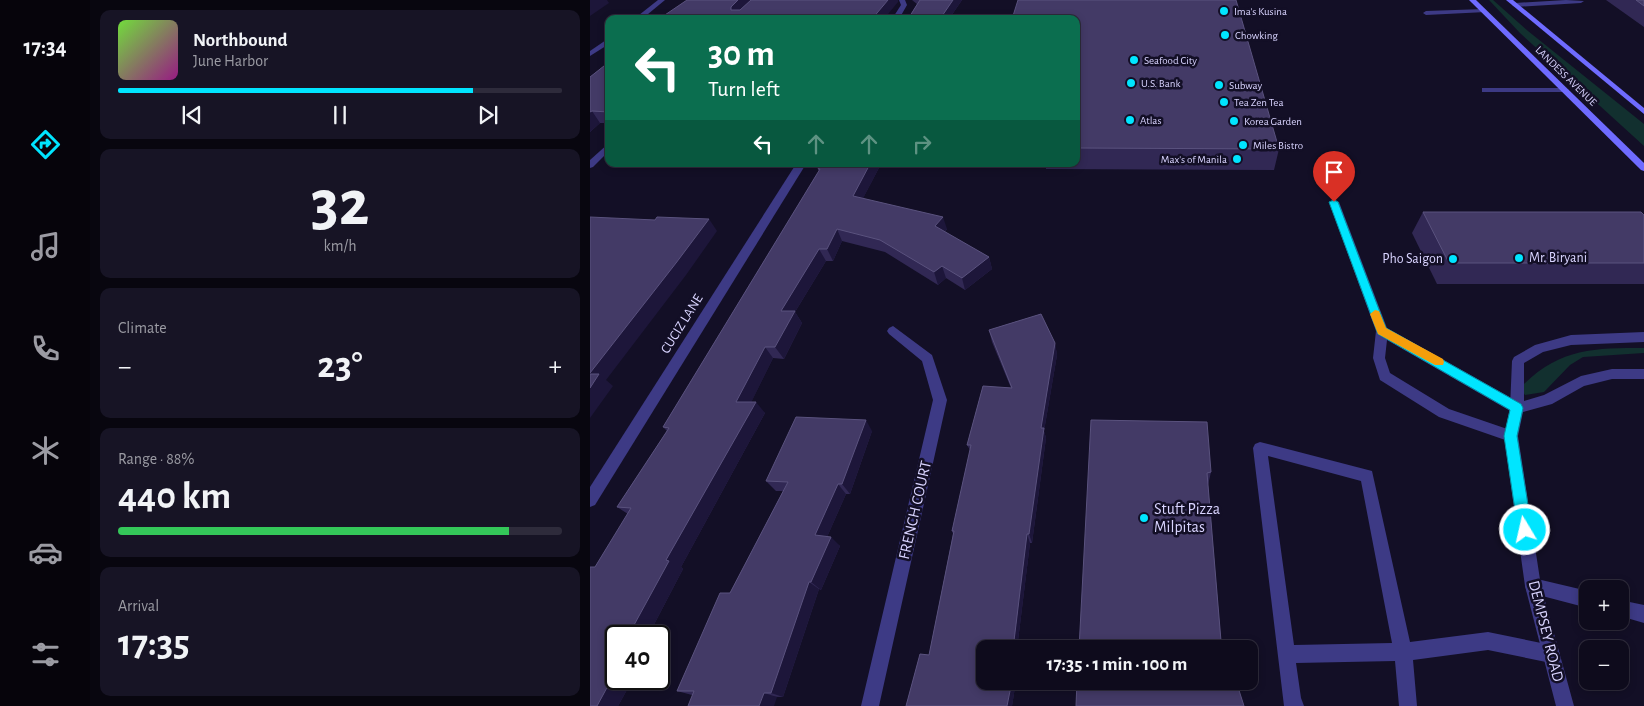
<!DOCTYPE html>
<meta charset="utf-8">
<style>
:root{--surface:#0e0b1c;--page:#171425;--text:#f1f3f6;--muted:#9b9ba3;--line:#2e2b3b;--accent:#00e5ff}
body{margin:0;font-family:"Alegreya Sans",sans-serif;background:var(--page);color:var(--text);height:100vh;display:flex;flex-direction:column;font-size:19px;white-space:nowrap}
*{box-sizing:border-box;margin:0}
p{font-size:16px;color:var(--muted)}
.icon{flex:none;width:28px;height:28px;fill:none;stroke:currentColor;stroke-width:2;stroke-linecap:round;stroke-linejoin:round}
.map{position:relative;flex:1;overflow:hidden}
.panel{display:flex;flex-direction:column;gap:10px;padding:10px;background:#08060f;width:500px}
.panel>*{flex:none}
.guide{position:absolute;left:15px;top:15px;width:475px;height:152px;border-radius:10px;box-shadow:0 2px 8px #0003,0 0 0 1px var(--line);background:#0b6e4f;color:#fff;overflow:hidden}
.buttons{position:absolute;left:989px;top:580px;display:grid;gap:10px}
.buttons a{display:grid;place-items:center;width:50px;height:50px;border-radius:10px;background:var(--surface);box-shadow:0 2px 8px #0003,0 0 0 1px var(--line);font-size:25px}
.speed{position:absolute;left:15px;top:625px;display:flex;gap:10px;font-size:25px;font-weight:700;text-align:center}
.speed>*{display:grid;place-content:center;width:65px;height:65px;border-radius:50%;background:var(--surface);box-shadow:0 2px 8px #0003,0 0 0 1px var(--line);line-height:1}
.speed .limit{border:2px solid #111;border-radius:8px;background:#fff;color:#111}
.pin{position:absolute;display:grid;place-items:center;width:42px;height:42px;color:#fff;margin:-51px -21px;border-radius:50% 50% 50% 0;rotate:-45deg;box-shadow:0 0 5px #0007}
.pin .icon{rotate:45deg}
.me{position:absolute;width:55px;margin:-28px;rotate:351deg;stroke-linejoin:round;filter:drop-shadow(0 0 4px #0008)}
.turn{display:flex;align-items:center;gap:18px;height:105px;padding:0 20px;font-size:22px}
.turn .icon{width:65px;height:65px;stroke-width:2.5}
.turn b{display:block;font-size:35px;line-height:42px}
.lanes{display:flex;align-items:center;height:48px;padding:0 20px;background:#0003;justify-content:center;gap:25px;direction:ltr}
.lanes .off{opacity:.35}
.big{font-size:38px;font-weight:700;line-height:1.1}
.panel .card{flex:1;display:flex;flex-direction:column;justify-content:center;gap:8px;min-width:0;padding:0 18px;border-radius:10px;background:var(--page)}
.panel .dial{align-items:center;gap:0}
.dial b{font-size:65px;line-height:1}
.song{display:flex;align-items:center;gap:15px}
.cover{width:60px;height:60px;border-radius:8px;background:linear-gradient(135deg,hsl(100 70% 55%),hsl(310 70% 35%))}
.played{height:5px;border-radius:2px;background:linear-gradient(90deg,var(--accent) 80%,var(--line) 80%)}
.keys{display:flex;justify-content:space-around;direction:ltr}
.heat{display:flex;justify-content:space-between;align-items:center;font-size:28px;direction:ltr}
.charge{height:8px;border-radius:4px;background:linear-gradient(90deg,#34c759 88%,var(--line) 0)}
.trip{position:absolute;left:386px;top:640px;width:282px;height:50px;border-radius:10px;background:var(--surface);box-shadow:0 2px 8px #0003,0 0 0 1px var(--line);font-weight:700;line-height:50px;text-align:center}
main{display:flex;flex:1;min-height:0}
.dock{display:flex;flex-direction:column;width:90px;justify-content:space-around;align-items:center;background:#06040b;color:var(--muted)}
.dock .icon{width:35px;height:35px}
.dock .selected{color:var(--accent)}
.dock b{font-size:22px;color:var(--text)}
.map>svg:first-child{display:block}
.green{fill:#12302f}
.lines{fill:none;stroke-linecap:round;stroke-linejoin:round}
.service{fill:#3d3a85;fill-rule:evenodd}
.minor{fill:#3d3a85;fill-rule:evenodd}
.tertiary{fill:#3d3a85;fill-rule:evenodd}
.secondary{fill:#6f6bff;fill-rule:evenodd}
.wall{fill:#312854}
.shaded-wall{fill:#1d163a}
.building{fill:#433a66;stroke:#5a527e}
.route{fill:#00e5ff;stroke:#0095a6}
.slow{fill:#f59e0b}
.poi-dot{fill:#00e5ff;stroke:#130f26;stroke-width:2}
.labels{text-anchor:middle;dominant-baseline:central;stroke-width:5;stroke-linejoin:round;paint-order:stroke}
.far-poi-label{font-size:11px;fill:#d9d4ff;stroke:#130f26;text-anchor:start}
.far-street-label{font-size:11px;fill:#d9d4ff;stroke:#130f26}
.poi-label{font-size:14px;fill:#d9d4ff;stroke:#130f26;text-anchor:start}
.street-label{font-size:14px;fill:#d9d4ff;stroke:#130f26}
.near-poi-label{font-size:16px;fill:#d9d4ff;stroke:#130f26;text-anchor:start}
.near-street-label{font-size:16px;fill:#d9d4ff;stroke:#130f26}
</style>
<main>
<nav class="dock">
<b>17:34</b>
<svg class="icon selected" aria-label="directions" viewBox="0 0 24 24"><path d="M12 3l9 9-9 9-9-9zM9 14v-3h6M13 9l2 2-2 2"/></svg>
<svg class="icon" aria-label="music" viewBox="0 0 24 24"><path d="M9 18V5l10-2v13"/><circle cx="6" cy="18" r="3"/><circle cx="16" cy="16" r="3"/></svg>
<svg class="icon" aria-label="phone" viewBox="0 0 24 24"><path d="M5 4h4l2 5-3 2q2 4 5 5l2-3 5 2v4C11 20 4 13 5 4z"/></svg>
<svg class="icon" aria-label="climate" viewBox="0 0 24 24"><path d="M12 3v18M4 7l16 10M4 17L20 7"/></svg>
<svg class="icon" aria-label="car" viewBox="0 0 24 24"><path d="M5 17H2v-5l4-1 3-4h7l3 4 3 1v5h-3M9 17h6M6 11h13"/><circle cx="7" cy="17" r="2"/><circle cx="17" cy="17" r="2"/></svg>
<svg class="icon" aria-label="filters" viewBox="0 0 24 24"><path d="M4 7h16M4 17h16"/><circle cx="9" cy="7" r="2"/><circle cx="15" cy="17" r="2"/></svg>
</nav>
<section class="panel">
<div class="card">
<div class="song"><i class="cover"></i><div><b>Northbound</b><p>June Harbor</p></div></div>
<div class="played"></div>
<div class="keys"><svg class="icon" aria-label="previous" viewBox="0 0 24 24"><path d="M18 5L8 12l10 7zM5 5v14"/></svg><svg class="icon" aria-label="pause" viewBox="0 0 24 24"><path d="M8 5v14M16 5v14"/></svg><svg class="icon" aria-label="next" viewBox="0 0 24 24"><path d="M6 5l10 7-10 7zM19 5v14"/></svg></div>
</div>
<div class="card dial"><b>32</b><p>km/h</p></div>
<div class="card"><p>Climate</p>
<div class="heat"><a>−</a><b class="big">23°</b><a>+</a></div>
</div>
<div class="card"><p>Range · 88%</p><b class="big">440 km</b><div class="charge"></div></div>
<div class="card"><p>Arrival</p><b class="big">17:35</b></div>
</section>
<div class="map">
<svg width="1054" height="706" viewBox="0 0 1054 706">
<rect width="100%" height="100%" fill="#130f26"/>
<!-- green -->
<g class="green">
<path d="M899,0H903L938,31L1054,124V146L930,33Z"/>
<path d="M1054,348V353L993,357L980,365L954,392L935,395L933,392L934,384C971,348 1005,348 1054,348Z"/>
</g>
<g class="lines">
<!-- service -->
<g class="service">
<path d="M976,0L994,1L991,3L925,7L922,5L925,3Z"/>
<path d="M894,9L896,10V12L836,15L833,13L836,11Z"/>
<path d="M892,88H975L979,90L975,92H892Z"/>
<path d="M744,199L749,202L797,328L932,404L934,408L932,412L927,414L922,412L797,340L795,358L800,373L859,409L926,432L928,436L926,440L921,442L849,417L790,380L783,358L786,331L739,202Z"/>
<path d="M670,442L782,471L820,642L898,632L961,645L967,648L970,654L967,660L961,663L898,650L823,660L827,706H809L805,661L706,663L711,698L714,706H694L663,448L665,444ZM678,456L771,481L802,643L704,645Z"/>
<path d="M943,578L998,591V608L937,592L935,586L937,580Z"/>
<path d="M1030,600L1054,605V623L1030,616Z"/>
</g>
<!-- minor -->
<g class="minor">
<path d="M68,0H75L52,19H44Z"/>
<path d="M309,0H315L317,5L309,19H302L311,5Z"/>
<path d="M19,38V44L0,56V51Z"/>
<path d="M19,143V151L3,167L0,168V160Z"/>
<path d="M206,164H216L5,505L0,507V487Z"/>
<path d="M303,326L342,355L357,400L289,706H271L343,400L332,361L299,334L297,331L299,328Z"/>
</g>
<!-- tertiary -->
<path class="tertiary" d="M1054,332V342L981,345L953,352L934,363V401L954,395L991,376L1022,369H1054V379H1022L994,386L962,404L933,412L928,436L951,586L984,706H966L935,586L914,436L920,408L922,361L924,357L945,345L981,335Z"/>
<!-- secondary -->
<g class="secondary">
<path d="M879,0H886L1054,163V171L1051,170Z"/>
<path d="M916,0H923L1054,108V114Z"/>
</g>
</g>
<!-- wall -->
<g class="wall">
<path d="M322,0H372L359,19H318L327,4Z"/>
<path d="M1016,0H1054V27Z"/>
<path d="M486,19L689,149L684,170L456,169V164H486Z"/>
<path d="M19,62V123H10L0,132V77Z"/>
<path d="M231,164H291L273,198L357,229L355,232L399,257L402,269L375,290L356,278L348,285L295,252L252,241L243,261H236L205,312L212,323L194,359L183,358L161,402L175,413L91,567L93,569L58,636H26L43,679L28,706H0L5,567L38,514L27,507L77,431L73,427L229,171L228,169Z"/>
<path d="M833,212L1054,215V284H847L822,233Z"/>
<path d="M451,314L465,343L467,355L454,431L456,438L442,543H440L427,649H395V681H426L422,706H316L330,654L339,655L363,534L362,531L380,450L377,445L393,386L421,388L402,342L399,330Z"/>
<path d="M501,420L621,472L618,485L631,641Z"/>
<path d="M282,431L260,494H256L237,537L250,546L231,590L229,589L193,697L102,695L87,691L140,593L193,491H186L176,481Z"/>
</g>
<!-- shaded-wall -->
<g class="shaded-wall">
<path d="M0,0H17L19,3L0,16Z"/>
<path d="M148,0H163L146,18L141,10V7Z"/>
<path d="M298,0H308V2L294,19H282Z"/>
<path d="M363,0H372L359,19H350Z"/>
<path d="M2,111L10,123L0,132V112Z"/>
<path d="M280,164H291L268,208L263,196Z"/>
<path d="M353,217L357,229L349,239L345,226Z"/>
<path d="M119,219L127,231L96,275L16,380L23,386L0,418V373Z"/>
<path d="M247,229L252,241L243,261L237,249Z"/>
<path d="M229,249L236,261L205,312L212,323L194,359L185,347L191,311Z"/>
<path d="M399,257L402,269L375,290L372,278Z"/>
<path d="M352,266L356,278L348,285L344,272Z"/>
<path d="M465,343L467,355L454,431L456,438L442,543L439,534L451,428Z"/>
<path d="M175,347L183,358L156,413L146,402Z"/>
<path d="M166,402L175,413L91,567L93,569L58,636H38L76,560Z"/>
<path d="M276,420L282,431L260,494L252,484Z"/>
<path d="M248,484L256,494L234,544L225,535Z"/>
<path d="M437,534L440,543L427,649H423Z"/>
<path d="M241,537L250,546L231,590L221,582Z"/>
<path d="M219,582L229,589L193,697L181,693Z"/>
<path d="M26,671V679H43L28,706H7Z"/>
<path d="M422,681H426L422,706H417Z"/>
<path d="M174,693L187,697L184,706H169Z"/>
</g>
<!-- building -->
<g class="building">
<path d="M97,0H148L141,7V10H150L161,0H298L282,19H69Z"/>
<path d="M330,0H363L350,19H318Z"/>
<path d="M428,0H646L689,149L486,148V19H422Z"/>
<path d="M1046,0H1054V6Z"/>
<path d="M19,62V112L2,111L0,112V77Z"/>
<path d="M231,164H280L263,196L353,217L345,226L399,257L372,278L352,266L344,272L290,240L247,229L237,249H229L191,311H205L185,347H175L146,402H166L76,560L79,561L38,636H26V671L7,706H0V567H5L41,508L27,507L79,428L73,427L230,169H228Z"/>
<path d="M833,212H1051L1054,215V263H859Z"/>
<path d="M0,217L65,220L67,217L119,219L86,263L0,373Z"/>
<path d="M451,314L465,343L451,428H454L439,534H437L423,649H395V681H422L417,706H316L330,654L339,655L364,531H362L381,445H377L393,386L422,388L399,330Z"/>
<path d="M0,374H9L0,388Z"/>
<path d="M206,417L276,420L252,484H248L225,535L241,537L221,582H219L181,693H174L169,706H98L104,691H87L130,593H140L198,482L176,481Z"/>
<path d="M501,420L617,422L621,472L617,473L631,641L634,649H489Z"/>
<path d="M487,681H646L654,706H486Z"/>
</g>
<!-- route -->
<path class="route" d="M744,200L748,202L796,328L931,404L933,408L927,436L942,530L940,535L935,537L930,535L928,530L914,436L920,410L788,334L739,202Z"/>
<!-- slow -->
<path class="slow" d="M785,310L789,311L796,328L853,359L854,362L853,365H845L788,334L780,314Z"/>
<!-- markers -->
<g class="poi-dot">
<circle cx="634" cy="11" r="5"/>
<circle cx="635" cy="35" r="5"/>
<circle cx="544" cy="60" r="5"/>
<circle cx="541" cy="83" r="5"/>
<circle cx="629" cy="85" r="5"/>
<circle cx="634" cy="102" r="5"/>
<circle cx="540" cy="120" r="5"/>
<circle cx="644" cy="121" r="5"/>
<circle cx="653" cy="145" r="5"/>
<circle cx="647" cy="159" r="5"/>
<circle cx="929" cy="258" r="5"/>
<circle cx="863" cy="259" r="5"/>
<circle cx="554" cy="518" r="5"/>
</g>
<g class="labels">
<!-- far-poi labels -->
<g class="far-poi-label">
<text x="644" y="11">Ima's Kusina</text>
<text x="645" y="35">Chowking</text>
<text x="554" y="60">Seafood City</text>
<text x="551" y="83">U.S. Bank</text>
<text x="639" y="85">Subway</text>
<text x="644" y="102">Tea Zen Tea</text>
<text x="550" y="120">Atlas</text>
<text x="654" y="121">Korea Garden</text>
<text x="663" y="145">Miles Bistro</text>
<text x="637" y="159" text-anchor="end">Max's of Manila</text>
</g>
<!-- far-street labels -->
<g class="far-street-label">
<text transform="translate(976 76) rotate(44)">LANDESS AVENUE</text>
</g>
<!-- poi labels -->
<g class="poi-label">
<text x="939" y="258">Mr. Biryani</text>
<text x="853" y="259" text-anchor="end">Pho Saigon</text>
</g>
<!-- street labels -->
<g class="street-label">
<text transform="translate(92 324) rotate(-58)">CUCIZ LANE</text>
</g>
<!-- near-poi labels -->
<g class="near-poi-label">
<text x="564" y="509">Stuft Pizza<tspan x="564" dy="18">Milpitas</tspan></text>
</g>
<!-- near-street labels -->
<g class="near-street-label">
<text transform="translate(325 510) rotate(-77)">FRENCH COURT</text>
<text transform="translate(956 631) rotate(76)">DEMPSEY ROAD</text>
</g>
</g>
</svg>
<div class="buttons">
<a>+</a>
<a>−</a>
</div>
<div class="speed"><div class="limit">40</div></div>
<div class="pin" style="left:744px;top:202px;background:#d93025"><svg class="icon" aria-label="arrive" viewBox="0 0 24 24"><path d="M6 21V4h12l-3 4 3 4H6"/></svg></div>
<svg class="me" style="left:935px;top:530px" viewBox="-20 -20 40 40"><circle r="17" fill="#00e5ff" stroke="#fff" stroke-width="3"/><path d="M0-11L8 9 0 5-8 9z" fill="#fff"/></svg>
<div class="trip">17:35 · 1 min · 100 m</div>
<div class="guide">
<div class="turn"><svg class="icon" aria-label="left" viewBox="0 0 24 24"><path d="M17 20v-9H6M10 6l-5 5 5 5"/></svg><div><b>30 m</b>Turn left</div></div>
<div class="lanes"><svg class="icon" aria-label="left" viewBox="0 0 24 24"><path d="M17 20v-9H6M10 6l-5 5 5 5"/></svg><svg class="icon off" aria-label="ahead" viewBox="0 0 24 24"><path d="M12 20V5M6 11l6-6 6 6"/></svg><svg class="icon off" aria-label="ahead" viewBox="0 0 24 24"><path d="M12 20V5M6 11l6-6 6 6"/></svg><svg class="icon off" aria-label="right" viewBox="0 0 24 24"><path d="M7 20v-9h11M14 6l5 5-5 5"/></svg></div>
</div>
</div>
</main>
